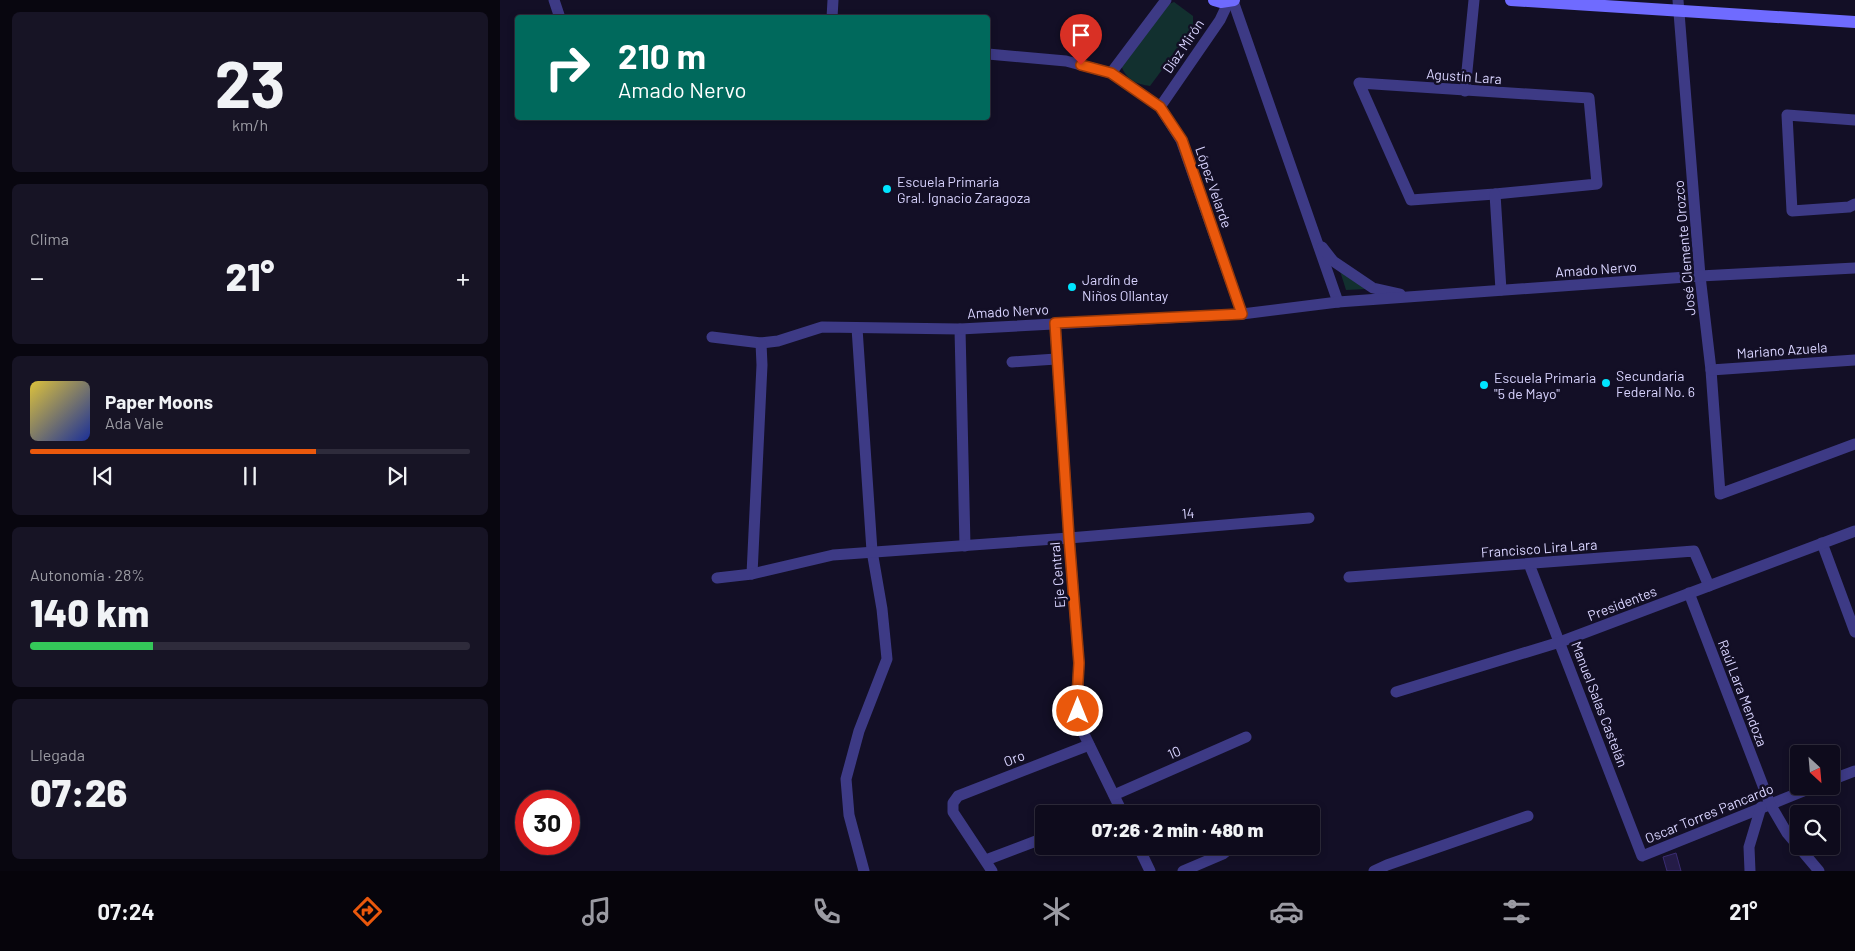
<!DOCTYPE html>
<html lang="es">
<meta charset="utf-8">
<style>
:root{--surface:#0e0b1c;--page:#171425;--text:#f1f3f6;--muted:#9b9ba3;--line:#2e2b3b;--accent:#ea580c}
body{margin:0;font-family:Barlow,sans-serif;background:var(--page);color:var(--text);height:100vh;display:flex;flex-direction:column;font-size:19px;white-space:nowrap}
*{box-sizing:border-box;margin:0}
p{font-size:16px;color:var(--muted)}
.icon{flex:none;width:28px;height:28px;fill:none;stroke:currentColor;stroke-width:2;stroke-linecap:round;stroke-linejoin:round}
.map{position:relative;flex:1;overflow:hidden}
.panel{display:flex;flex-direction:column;gap:12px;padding:12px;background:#08060f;width:500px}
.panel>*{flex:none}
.top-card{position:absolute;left:15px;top:15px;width:475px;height:105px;border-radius:5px;box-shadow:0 2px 8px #0003,0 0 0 1px var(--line);background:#00695c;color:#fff;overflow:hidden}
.needle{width:32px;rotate:154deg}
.tools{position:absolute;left:1290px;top:745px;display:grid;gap:10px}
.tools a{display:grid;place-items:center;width:50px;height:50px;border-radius:5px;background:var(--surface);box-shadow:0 2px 8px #0003,0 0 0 1px var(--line);font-size:25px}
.speed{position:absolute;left:15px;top:790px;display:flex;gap:10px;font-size:25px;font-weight:700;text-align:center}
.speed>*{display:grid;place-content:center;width:65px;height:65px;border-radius:50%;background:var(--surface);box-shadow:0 2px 8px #0003,0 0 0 1px var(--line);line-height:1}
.speed .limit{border:8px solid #d22;background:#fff;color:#111}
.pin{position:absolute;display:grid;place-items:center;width:42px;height:42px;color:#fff;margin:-51px -21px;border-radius:50% 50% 50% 0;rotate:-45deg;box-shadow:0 0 5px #0007}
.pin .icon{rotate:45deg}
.me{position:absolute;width:55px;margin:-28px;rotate:0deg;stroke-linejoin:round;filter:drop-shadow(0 0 4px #0008)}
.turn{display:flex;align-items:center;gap:18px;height:105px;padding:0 20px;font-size:22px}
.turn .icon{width:65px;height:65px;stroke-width:2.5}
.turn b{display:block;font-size:35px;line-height:42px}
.big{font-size:38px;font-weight:800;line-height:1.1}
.panel .tile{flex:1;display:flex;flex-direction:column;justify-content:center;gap:8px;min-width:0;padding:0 18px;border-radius:8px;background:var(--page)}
.panel .dial{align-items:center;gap:0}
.dial b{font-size:65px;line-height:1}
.song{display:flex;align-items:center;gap:15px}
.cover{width:60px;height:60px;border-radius:8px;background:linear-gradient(135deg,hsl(50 70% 55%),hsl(230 70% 35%))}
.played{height:5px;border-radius:2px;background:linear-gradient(90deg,var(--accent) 65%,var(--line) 65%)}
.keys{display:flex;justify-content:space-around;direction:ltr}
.heat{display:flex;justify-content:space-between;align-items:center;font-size:28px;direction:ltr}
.charge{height:8px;border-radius:4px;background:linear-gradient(90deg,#34c759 28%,var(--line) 0)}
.trip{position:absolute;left:535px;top:805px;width:285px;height:50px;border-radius:5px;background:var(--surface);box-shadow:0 2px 8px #0003,0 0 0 1px var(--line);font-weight:800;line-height:50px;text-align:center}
.tab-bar{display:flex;height:80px;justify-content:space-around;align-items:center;background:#06040b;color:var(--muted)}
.tab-bar .icon{width:35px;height:35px}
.tab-bar .on{color:var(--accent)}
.tab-bar b{font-size:22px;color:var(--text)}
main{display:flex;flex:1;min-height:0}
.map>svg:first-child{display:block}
.green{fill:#12302f}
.building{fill:#241b47;stroke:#3b2d73}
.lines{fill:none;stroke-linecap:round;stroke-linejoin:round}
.minor{stroke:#3d3a85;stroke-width:11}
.secondary{stroke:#6f6bff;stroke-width:12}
.route-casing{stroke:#983908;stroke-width:12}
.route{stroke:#ea580c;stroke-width:9}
.poi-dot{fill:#00e5ff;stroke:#130f26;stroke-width:2}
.labels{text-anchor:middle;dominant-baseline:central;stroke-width:5;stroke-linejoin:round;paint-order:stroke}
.street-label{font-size:14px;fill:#d9d4ff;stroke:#130f26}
.poi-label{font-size:14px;fill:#d9d4ff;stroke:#130f26;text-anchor:start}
</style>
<main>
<section class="panel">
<div class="tile dial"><b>23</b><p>km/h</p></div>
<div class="tile"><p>Clima</p>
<div class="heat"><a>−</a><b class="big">21°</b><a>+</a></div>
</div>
<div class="tile">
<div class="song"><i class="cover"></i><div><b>Paper Moons</b><p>Ada Vale</p></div></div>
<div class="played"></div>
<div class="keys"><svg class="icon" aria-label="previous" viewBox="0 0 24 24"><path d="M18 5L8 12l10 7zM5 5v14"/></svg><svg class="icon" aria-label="pause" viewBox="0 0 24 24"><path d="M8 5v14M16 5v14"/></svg><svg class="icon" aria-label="next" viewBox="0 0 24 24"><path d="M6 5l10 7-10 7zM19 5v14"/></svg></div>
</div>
<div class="tile"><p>Autonomía · 28%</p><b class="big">140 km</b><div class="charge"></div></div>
<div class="tile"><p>Llegada</p><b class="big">07:26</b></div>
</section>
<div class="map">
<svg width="1355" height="871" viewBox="0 0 1355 871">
<rect width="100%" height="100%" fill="#130f26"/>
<!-- green -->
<g class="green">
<path d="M674,2L693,16V28L650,86C636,84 626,80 621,65L665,6Z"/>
<path d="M840,271L867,289L846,290Z"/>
</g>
<!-- building -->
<path class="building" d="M1176,853L1181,871H1167L1163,857Z"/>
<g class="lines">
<!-- minor -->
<g class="minor">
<path d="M54,0L60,18"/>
<path d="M1178,0L1200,276L1211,370L1220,494L1355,444"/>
<path d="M733,1L838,302"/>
<path d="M332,18L333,0"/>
<path d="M488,54L566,61L611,73L660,107L681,140L742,314"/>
<path d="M611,73L666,0"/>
<path d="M859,83L1089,98L1097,184L995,194L911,200Z"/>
<path d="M965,91L974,0"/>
<path d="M660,107L720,20L729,1"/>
<path d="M1355,120L1287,115L1292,211L1349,207L1355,204"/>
<path d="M995,194L1001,290"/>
<path d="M822,247L833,261L873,288L900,294"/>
<path d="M555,323L569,538L579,663L577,698L579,724L623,814"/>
<path d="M357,328L372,551L382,609L387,659L359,731L346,779L349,815L364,871"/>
<path d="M460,329L465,546"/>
<path d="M212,337L261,343L278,341L322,327L460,329L742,314L838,302L1200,276L1355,268"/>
<path d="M512,362L556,359"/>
<path d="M1211,370L1355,360"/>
<path d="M1322,543L1355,632"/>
<path d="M1029,564L1142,856L1316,786"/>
<path d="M252,574L262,365L261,343"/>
<path d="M849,577L1194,551L1209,586"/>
<path d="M217,578L252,574L333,555L569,538L809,518"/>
<path d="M1189,593L1270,804L1287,833L1319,871"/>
<path d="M896,692L1060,642L1355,531"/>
<path d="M1331,780L1355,771"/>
<path d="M614,795L746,737"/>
<path d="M608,814L621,809"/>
<path d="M638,846L650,871"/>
<path d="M486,860L544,838"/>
<path d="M492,871L453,812V803L458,796L589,745"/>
<path d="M683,871L723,854L733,846"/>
<path d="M874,871L887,865L1028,816"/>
<path d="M1250,871L1249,847L1261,807"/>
</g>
<!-- secondary -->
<g class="secondary">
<path d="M714,0L721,2L734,0"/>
<path d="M1011,0L1355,22"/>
</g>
</g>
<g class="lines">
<!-- route casing -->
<g class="route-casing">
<path id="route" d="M578,711L577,698L579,663L569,538L555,323L742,314L682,140L660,107L611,73L581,65"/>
</g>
<!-- route -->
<use href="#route" class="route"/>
</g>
<!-- markers -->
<g class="poi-dot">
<circle cx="387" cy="189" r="5"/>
<circle cx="572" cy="287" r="5"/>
<circle cx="1106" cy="383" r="5"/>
<circle cx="984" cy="385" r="5"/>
</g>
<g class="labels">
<!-- street labels -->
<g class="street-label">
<text transform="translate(683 46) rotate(-56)">Díaz Mirón</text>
<text transform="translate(964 76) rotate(4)">Agustín Lara</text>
<text transform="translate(714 187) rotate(71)">López Velarde</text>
<text transform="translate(1184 248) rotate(-95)">José Clemente Orozco</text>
<text transform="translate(1096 269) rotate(-4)">Amado Nervo</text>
<text transform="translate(508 311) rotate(-3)">Amado Nervo</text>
<text transform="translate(1282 350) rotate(-4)">Mariano Azuela</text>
<text transform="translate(688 513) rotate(-5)">14</text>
<text transform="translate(1039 548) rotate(-4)">Francisco Lira Lara</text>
<text transform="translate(557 575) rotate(-95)">Eje Central</text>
<text transform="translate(1122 603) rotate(-21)">Presidentes</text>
<text transform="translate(1243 693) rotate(69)">Raúl Lara Mendoza</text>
<text transform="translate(1100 704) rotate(69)">Manuel Salas Castelán</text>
<text transform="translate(674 752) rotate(-24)">10</text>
<text transform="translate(514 758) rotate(-21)">Oro</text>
<text transform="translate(1209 813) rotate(-22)">Oscar Torres Pancardo</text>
</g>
<!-- poi labels -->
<g class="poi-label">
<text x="397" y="181">Escuela Primaria<tspan x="397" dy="16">Gral. Ignacio Zaragoza</tspan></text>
<text x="582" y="279">Jardín de<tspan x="582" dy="16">Niños Ollantay</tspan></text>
<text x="1116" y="375">Secundaria<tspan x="1116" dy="16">Federal No. 6</tspan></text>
<text x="994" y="377">Escuela Primaria<tspan x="994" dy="16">"5 de Mayo"</tspan></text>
</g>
</g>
</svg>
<div class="tools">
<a><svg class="needle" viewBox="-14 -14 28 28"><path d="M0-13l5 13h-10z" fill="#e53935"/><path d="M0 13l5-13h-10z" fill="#9b9ba3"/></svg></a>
<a><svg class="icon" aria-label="search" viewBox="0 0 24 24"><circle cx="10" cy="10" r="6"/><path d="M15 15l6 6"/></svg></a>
</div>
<div class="speed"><div class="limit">30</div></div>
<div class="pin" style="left:581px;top:65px;background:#d93025"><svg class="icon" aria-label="arrive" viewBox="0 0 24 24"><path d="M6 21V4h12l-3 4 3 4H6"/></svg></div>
<svg class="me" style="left:578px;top:711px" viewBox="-20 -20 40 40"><circle r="17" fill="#ea580c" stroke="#fff" stroke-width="3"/><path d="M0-11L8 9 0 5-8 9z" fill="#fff"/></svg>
<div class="trip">07:26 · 2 min · 480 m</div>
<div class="top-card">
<div class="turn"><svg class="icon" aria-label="right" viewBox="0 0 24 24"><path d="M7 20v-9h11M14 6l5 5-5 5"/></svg><div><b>210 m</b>Amado Nervo</div></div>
</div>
</div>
</main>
<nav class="tab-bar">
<b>07:24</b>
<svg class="icon on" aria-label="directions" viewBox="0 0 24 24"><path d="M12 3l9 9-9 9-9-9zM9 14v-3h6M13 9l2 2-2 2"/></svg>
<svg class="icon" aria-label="music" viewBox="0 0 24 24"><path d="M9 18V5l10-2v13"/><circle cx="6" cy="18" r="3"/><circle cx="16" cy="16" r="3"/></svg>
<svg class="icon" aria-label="phone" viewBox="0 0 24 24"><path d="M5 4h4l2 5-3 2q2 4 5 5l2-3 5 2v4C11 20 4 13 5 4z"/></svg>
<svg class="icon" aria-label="climate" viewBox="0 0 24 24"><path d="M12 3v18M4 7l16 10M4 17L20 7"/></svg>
<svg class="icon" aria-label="car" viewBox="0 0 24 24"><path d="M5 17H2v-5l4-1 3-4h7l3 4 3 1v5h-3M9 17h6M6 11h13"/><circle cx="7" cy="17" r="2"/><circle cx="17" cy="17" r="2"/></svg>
<svg class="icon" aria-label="filters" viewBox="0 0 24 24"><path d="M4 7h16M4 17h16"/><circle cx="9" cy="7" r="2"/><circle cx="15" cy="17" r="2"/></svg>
<b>21°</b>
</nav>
